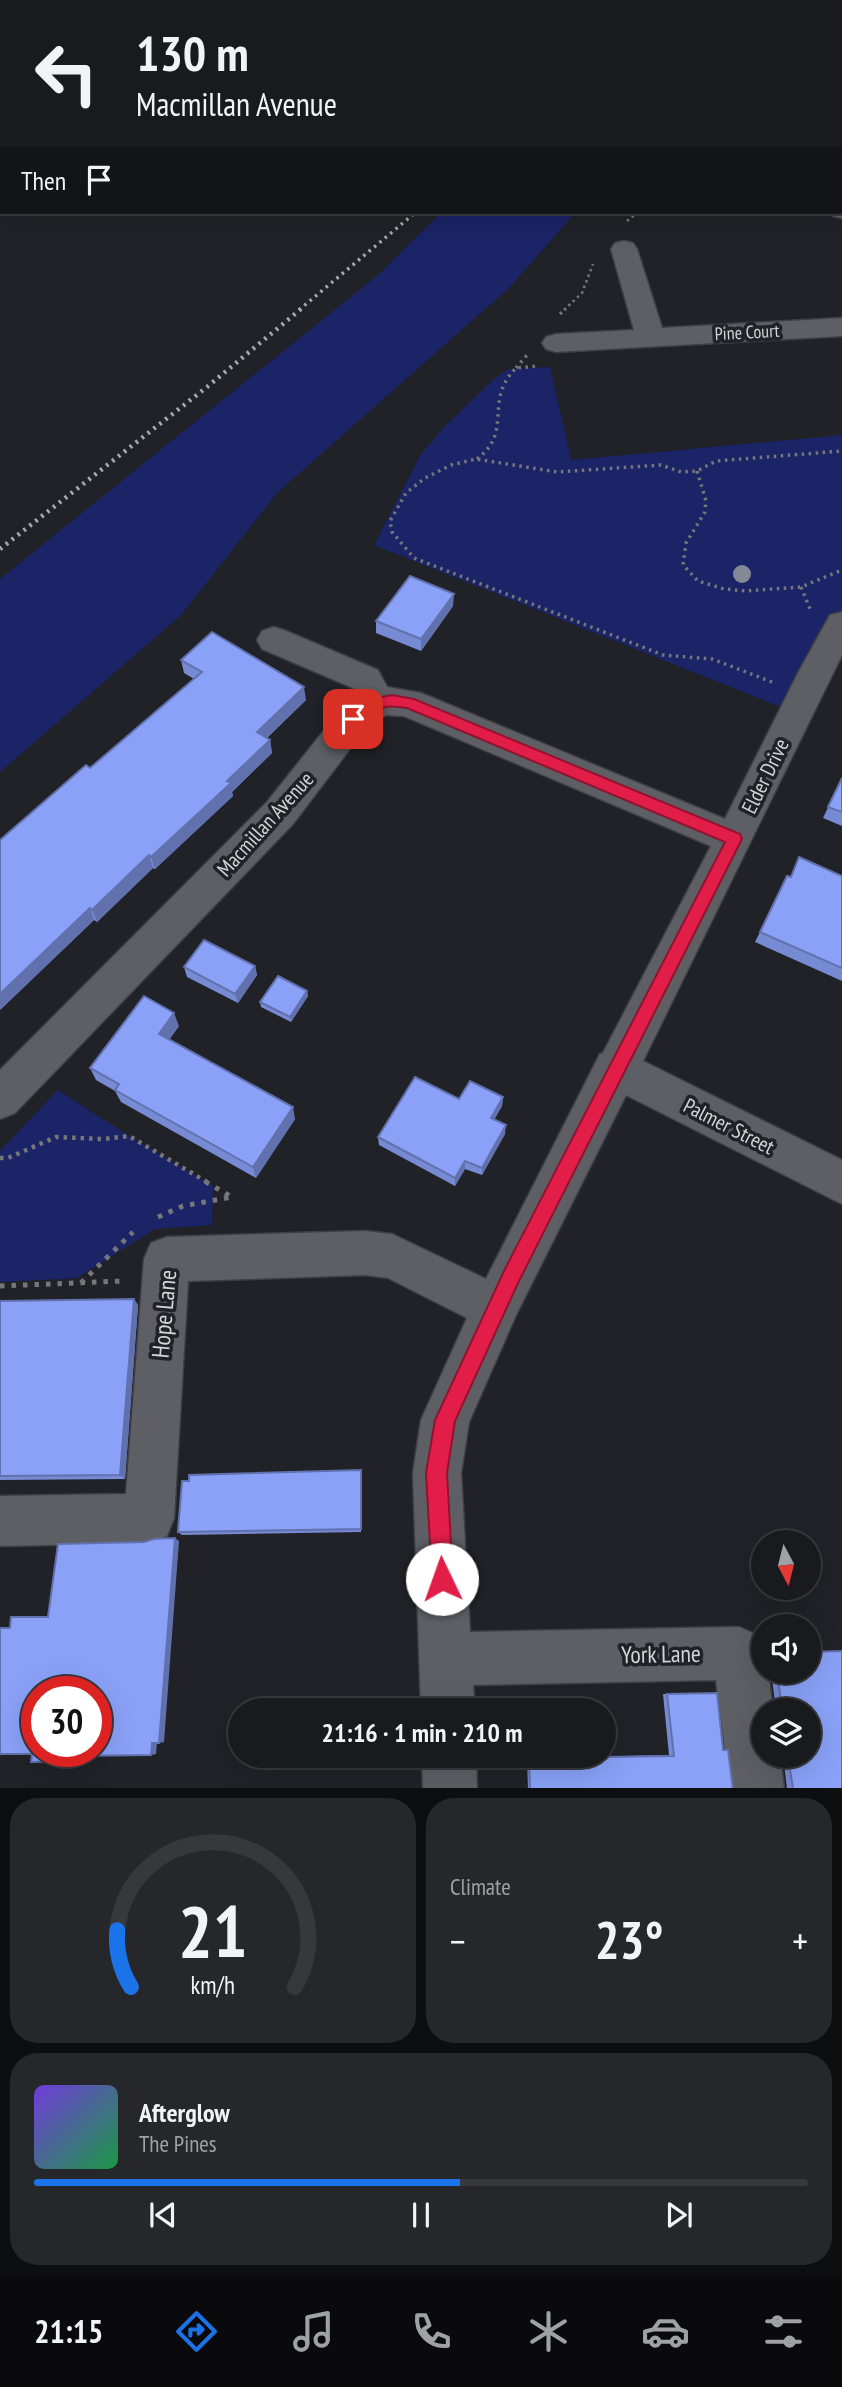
<!DOCTYPE html>
<meta charset="utf-8">
<style>
:root{--surface:#181a1d;--page:#25272a;--text:#f1f3f6;--muted:#9fa1a4;--line:#36383b;--accent:#1a73e8}
body{margin:0;font-family:"PT Sans Narrow",sans-serif;background:var(--page);color:var(--text);height:100vh;display:flex;flex-direction:column;font-size:26px;white-space:nowrap}
*{box-sizing:border-box;margin:0}
p{font-size:23px;color:var(--muted)}
.icon{flex:none;width:38px;height:38px;fill:none;stroke:currentColor;stroke-width:2;stroke-linecap:round;stroke-linejoin:round}
.map{position:relative;height:1788px;overflow:hidden}
.side{display:flex;flex-direction:column;gap:10px;padding:10px;background:#0d0e10;flex:1}
.side>*{flex:none}
.guide{position:absolute;left:0px;top:0px;width:844px;height:214px;box-shadow:0 7px 28px #0002,0 0 0 2px var(--line);background:#181a1d;color:var(--text);overflow:hidden}
.needle{width:46px;rotate:173deg}
.buttons{position:absolute;left:751px;top:1530px;display:grid;gap:14px}
.buttons a{display:grid;place-items:center;width:70px;height:70px;border-radius:50%;background:var(--surface);box-shadow:0 7px 28px #0002,0 0 0 2px var(--line);font-size:35px}
.speed{position:absolute;left:21px;top:1676px;display:flex;gap:14px;font-size:35px;font-weight:700;text-align:center}
.speed>*{display:grid;place-content:center;width:91px;height:91px;border-radius:50%;background:var(--surface);box-shadow:0 7px 28px #0002,0 0 0 2px var(--line);line-height:1}
.speed .limit{border:10px solid #d22;background:#fff;color:#111}
.pin{position:absolute;display:grid;place-items:center;width:60px;height:60px;color:#fff;margin:-30px;border-radius:14px;box-shadow:0 4px 10px #0006}
.me{position:absolute;width:77px;margin:-38px;rotate:357deg;stroke-linejoin:round;filter:drop-shadow(0 0 5px #0008)}
.turn{display:flex;align-items:center;gap:24px;height:147px;padding:0 21px;font-size:32px}
.turn .icon{width:91px;height:91px;stroke-width:2.5}
.turn b{display:block;font-size:49px;line-height:60px}
.then{display:flex;align-items:center;height:66px;padding:0 21px;background:#0003;gap:14px;font-size:26px}
.big{font-size:52px;font-weight:700;line-height:1.1}
.side .card{flex:1;display:flex;flex-direction:column;justify-content:center;gap:10px;min-width:0;padding:0 24px;border-radius:28px;background:var(--page)}
.side .dial{align-items:center;gap:0}
.dial svg{height:182px;overflow:visible;fill:none;stroke:var(--line);stroke-width:7;stroke-linecap:round;text-anchor:middle}
.dial text{fill:var(--text);stroke:none}
.song{display:flex;align-items:center;gap:21px}
.cover{width:84px;height:84px;border-radius:10px;background:linear-gradient(135deg,hsl(260 70% 55%),hsl(140 70% 35%))}
.played{height:7px;border-radius:4px;background:linear-gradient(90deg,var(--accent) 55%,var(--line) 55%)}
.keys{display:flex;justify-content:space-around;direction:ltr}
.heat{display:flex;justify-content:space-between;align-items:center;font-size:38px;direction:ltr}
.side .tiles{flex:1;display:grid;gap:10px;grid-template-columns:1fr 1fr}
.card:last-child{grid-column:span 2}
.trip{position:absolute;left:228px;top:1698px;width:388px;height:70px;border-radius:35px;background:var(--surface);box-shadow:0 7px 28px #0002,0 0 0 2px var(--line);font-weight:700;line-height:70px;text-align:center}
.menu{display:flex;height:112px;justify-content:space-around;align-items:center;background:#0a0a0c;color:var(--muted)}
.menu .icon{width:49px;height:49px}
.menu .on{color:var(--accent)}
.menu b{font-size:32px;color:var(--text)}
.map>svg:first-child{display:block}
.green{fill:#1b2467}
.lines{fill:none;stroke-linecap:round;stroke-linejoin:round}
.minor-casing{stroke:#3e3f44;stroke-width:3}
.path-far3{stroke:#76777b;stroke-width:2.5;stroke-dasharray:2.5 3.5;stroke-linecap:butt}
.path-far2{stroke:#76777b;stroke-width:3.5;stroke-dasharray:2.5 4.5;stroke-linecap:butt}
.path-far1{stroke:#76777b;stroke-width:4.5;stroke-dasharray:3.5 5;stroke-linecap:butt}
.path{stroke:#76777b;stroke-width:5;stroke-dasharray:4.5 7;stroke-linecap:butt}
.minor{fill:#5d5f65;fill-rule:evenodd}
.rail-far1{stroke:#a8a9ad;stroke-width:3.5;stroke-dasharray:2.5 4.5;stroke-linecap:butt}
.rail{stroke:#a8a9ad;stroke-width:4.5;stroke-dasharray:2.5 5;stroke-linecap:butt}
.tree{fill:#848997}
.wall{fill:#778ad4}
.shaded-wall{fill:#6171ad}
.building{fill:#8aa1f7;stroke:#6171ad;stroke-width:2;fill-rule:evenodd}
.route{fill:#e11d48;stroke:#92132f;stroke-width:2}
.labels{text-anchor:middle;dominant-baseline:central;stroke-width:7;stroke-linejoin:round;paint-order:stroke}
.far-street-label{font-size:18px;fill:#d3d4d7;stroke:#202227}
.street-label{font-size:21px;fill:#d3d4d7;stroke:#202227}
.near-street-label{font-size:24px;fill:#d3d4d7;stroke:#202227}
</style>
<div class="map">
<svg width="842" height="1789" viewBox="0 0 842 1789">
<rect width="100%" height="100%" fill="#202227"/>
<!-- green -->
<g class="green">
<path d="M442,212H576L510,287L277,493L181,615L0,772V579L378,275Z"/>
<path d="M550,367L571,460L842,435V624L796,713L374,545L421,454L445,426L494,379L508,369Z"/>
<path d="M58,1090L129,1136L213,1186L212,1225L155,1229L77,1278L0,1282V1151Z"/>
</g>
<g class="lines">
<!-- minor casing -->
<g class="minor-casing">
<g id="minor">
<path d="M842,201V218L833,216L830,212H842Z"/>
<path d="M624,241L633,243L637,249L662,328L842,318V336L556,352L546,349L542,343L546,337L556,334L634,330L611,249L615,243Z"/>
<path d="M842,612V655L643,1061L842,1160V1204L626,1095L516,1315L469,1422L461,1473L470,1632L739,1627L757,1635L763,1648V1671H768L773,1710H763V1755H780L784,1789H730L716,1680L473,1685L475,1710H421L413,1473L421,1420L467,1318L388,1278L365,1275L188,1281L174,1518L167,1536L149,1543L0,1546V1496L126,1494L144,1259L151,1243L167,1237L365,1231L392,1234L486,1279L600,1054L603,1053L711,846L404,716L386,715L365,729L293,824L15,1113L0,1119V1070L267,802L341,709L357,698L353,688L262,649L257,640L262,631L274,627L286,631L378,670L387,687L421,693L725,819L798,673L830,615Z"/>
<path d="M422,1755H476L477,1789H423Z"/>
</g>
</g>
<!-- path-far3 -->
<g class="path-far3">
<path d="M71,2L74,0"/>
<path d="M143,2L145,0"/>
<path d="M813,2L816,0"/>
<path d="M627,221L638,212"/>
<path d="M564,310L582,293L593,264"/>
</g>
<!-- path-far2 -->
<g class="path-far2">
<path d="M560,314L566,309"/>
<path d="M516,368L527,355"/>
<path d="M477,459C514,431 483,401 516,368L538,366"/>
<path d="M697,471L706,501L705,512L686,543L683,565L698,581L724,589L746,591L801,587L842,570"/>
<path d="M801,587L811,611"/>
<path d="M772,682L712,659L663,655L414,558L392,532L390,521L406,493L425,478L451,465L476,459L557,472L661,465L681,472L697,471L716,461L842,451"/>
</g>
<!-- path-far1 -->
<path class="path-far1" d="M0,1158H8L56,1137L104,1139L129,1136L207,1182"/>
<!-- path -->
<g class="path">
<path d="M158,1217L183,1206L232,1197L204,1181"/>
<path d="M81,1283L133,1232"/>
<path d="M0,1286L123,1281"/>
</g>
<!-- minor -->
<use href="#minor" class="minor"/>
<!-- rail-far1 -->
<g class="rail-far1">
<path d="M171,2L173,0"/>
<path d="M188,2L190,0"/>
<path d="M632,2L634,0"/>
<path d="M299,310L416,212"/>
</g>
<!-- rail -->
<path class="rail" d="M0,549L207,387L301,309"/>
</g>
<!-- trees -->
<circle class="tree" cx="742" cy="574" r="9"/>
<!-- wall -->
<g class="wall">
<path d="M453,606L421,651L376,633V621Z"/>
<path d="M181,660L306,700L267,738L270,740L272,753L232,792L233,796L155,869L153,868L97,922L94,920L0,1010L90,768L194,679L184,673Z"/>
<path d="M842,778V826L823,818Z"/>
<path d="M842,876V981L755,942L760,932Z"/>
<path d="M255,966L257,975L238,1003L187,977L184,967Z"/>
<path d="M307,991L308,996L291,1022L261,1007L260,1002Z"/>
<path d="M179,1026L169,1040L295,1119L256,1178L121,1102L115,1091L96,1080L90,1068Z"/>
<path d="M503,1097L502,1106L494,1120L505,1134L482,1175L465,1169L455,1186L379,1145L378,1137L459,1099Z"/>
<path d="M134,1299L138,1305L125,1479L0,1480V1301Z"/>
<path d="M361,1470L362,1474L361,1532L182,1535L178,1532Z"/>
<path d="M771,1671H808L842,1789H787L783,1755H808V1710H776Z"/>
<path d="M663,1694H667L723,1750L733,1789H528L527,1758L669,1755Z"/>
</g>
<!-- shaded-wall -->
<g class="shaded-wall">
<path d="M454,594L453,606L421,651V639Z"/>
<path d="M304,687L306,700L259,745L257,732Z"/>
<path d="M270,740L272,753L232,792L233,796L155,869L151,857Z"/>
<path d="M149,855L153,868L97,922L92,910Z"/>
<path d="M90,908L94,920L0,1010V994Z"/>
<path d="M255,966L257,975L238,1003L235,994Z"/>
<path d="M307,991L308,996L291,1022L290,1017Z"/>
<path d="M174,1013L179,1026L163,1047L159,1034Z"/>
<path d="M503,1097L502,1106L490,1127L491,1118Z"/>
<path d="M293,1107L295,1119L256,1178L253,1167Z"/>
<path d="M506,1125L505,1134L482,1175V1168Z"/>
<path d="M465,1161V1169L455,1186V1178Z"/>
<path d="M134,1299L138,1305L125,1479L120,1475Z"/>
<path d="M361,1470L362,1474L361,1532Z"/>
<path d="M175,1538L179,1541L164,1742L159,1743Z"/>
<path d="M157,1742L156,1754L151,1755L152,1743Z"/>
<path d="M81,1755L82,1761H75L74,1756Z"/>
</g>
<!-- building -->
<g class="building">
<path d="M410,576L454,594L421,639L376,621Z"/>
<path d="M212,632L304,687L257,732L270,740L227,781L231,783L151,857L149,855L92,910L90,908L0,994V840L86,765L90,768L202,672L181,660Z"/>
<path d="M842,778V812L828,807Z"/>
<path d="M799,857L842,876V968L760,932L787,876L791,877Z"/>
<path d="M204,940L255,966L235,994L184,967Z"/>
<path d="M278,976L307,991L290,1017L260,1002Z"/>
<path d="M144,996L174,1013L159,1034L293,1107L253,1167L115,1090L119,1084L90,1068Z"/>
<path d="M415,1077L459,1099L470,1081L503,1097L491,1118L506,1125L482,1168L465,1161L455,1178L378,1137Z"/>
<path d="M134,1299L120,1475L0,1476V1301Z"/>
<path d="M361,1470V1529L178,1532L182,1481H189V1475Z"/>
<path d="M175,1538L159,1743H152L151,1755L74,1756L75,1761L31,1762L32,1754H0V1628H10L11,1617H48L58,1544L144,1542L154,1539ZM37,1692H96V1752H37Z"/>
<path d="M842,1651V1789H793L788,1755H808V1710H782L777,1671H808V1652Z"/>
<path d="M717,1693L723,1750H728L733,1789H530L529,1758L674,1756L667,1694Z"/>
</g>
<!-- route -->
<path class="route" d="M392,695L414,699L740,834L742,839L518,1283L455,1421L447,1473L453,1579L449,1587L442,1590L435,1587L432,1579L426,1473L435,1420L505,1269L725,842L407,708C397,707 388,705 378,709C366,713 360,727 348,723L345,719C356,703 374,698 392,695Z"/>
<g class="labels">
<!-- far-street labels -->
<g class="far-street-label">
<text transform="translate(747 332) rotate(-3)">Pine Court</text>
</g>
<!-- street labels -->
<g class="street-label">
<text transform="translate(765 776) rotate(-64)">Elder Drive</text>
<text transform="translate(265 824) rotate(-48)">Macmillan Avenue</text>
<text transform="translate(729 1126) rotate(27)">Palmer Street</text>
</g>
<!-- near-street labels -->
<g class="near-street-label">
<text transform="translate(164 1314) rotate(-85)">Hope Lane</text>
<text transform="translate(661 1654) rotate(-1)">York Lane</text>
</g>
</g>
</svg>
<div class="buttons">
<a><svg class="needle" viewBox="-14 -14 28 28"><path d="M0-13l5 13h-10z" fill="#e53935"/><path d="M0 13l5-13h-10z" fill="#9fa1a4"/></svg></a>
<a><svg class="icon" aria-label="sound" viewBox="0 0 24 24"><path d="M4 9h4l5-4v14l-5-4H4zM17 9q2 3 0 6"/></svg></a>
<a><svg class="icon" aria-label="layers" viewBox="0 0 24 24"><path d="M12 4l9 5-9 5-9-5zM3 14l9 5 9-5"/></svg></a>
</div>
<div class="speed"><div class="limit">30</div></div>
<div class="pin" style="left:353px;top:719px;background:#d93025"><svg class="icon" aria-label="arrive" viewBox="0 0 24 24"><path d="M6 21V4h12l-3 4 3 4H6"/></svg></div>
<svg class="me" style="left:442px;top:1579px" viewBox="-20 -20 40 40"><circle r="19" fill="#fff"/><path d="M0-13L10 11 0 6-10 11z" fill="#e11d48"/></svg>
<div class="trip">21:16 · 1 min · 210 m</div>
<div class="guide">
<div class="turn"><svg class="icon" aria-label="left" viewBox="0 0 24 24"><path d="M17 20v-9H6M10 6l-5 5 5 5"/></svg><div><b>130 m</b>Macmillan Avenue</div></div>
<div class="then">Then<svg class="icon" aria-label="arrive" viewBox="0 0 24 24"><path d="M6 21V4h12l-3 4 3 4H6"/></svg></div>
</div>
</div>
<section class="side">
<div class="tiles">
<div class="card dial"><svg viewBox="0 0 100 80">
<path d="M14 69A42 42 0 1 1 86 69"/>
<path d="M14 69A42 42 0 0 1 8 44" stroke="#1a73e8"/>
<text x="50" y="56" font-size="32" font-weight="700">21</text>
<text x="50" y="72" font-size="11">km/h</text>
</svg></div>
<div class="card"><p>Climate</p>
<div class="heat"><a>−</a><b class="big">23°</b><a>+</a></div>
</div>
<div class="card">
<div class="song"><i class="cover"></i><div><b>Afterglow</b><p>The Pines</p></div></div>
<div class="played"></div>
<div class="keys"><svg class="icon" aria-label="previous" viewBox="0 0 24 24"><path d="M18 5L8 12l10 7zM5 5v14"/></svg><svg class="icon" aria-label="pause" viewBox="0 0 24 24"><path d="M8 5v14M16 5v14"/></svg><svg class="icon" aria-label="next" viewBox="0 0 24 24"><path d="M6 5l10 7-10 7zM19 5v14"/></svg></div>
</div>
</div>
</section>
<nav class="menu">
<b>21:15</b>
<svg class="icon on" aria-label="directions" viewBox="0 0 24 24"><path d="M12 3l9 9-9 9-9-9zM9 14v-3h6M13 9l2 2-2 2"/></svg>
<svg class="icon" aria-label="music" viewBox="0 0 24 24"><path d="M9 18V5l10-2v13"/><circle cx="6" cy="18" r="3"/><circle cx="16" cy="16" r="3"/></svg>
<svg class="icon" aria-label="phone" viewBox="0 0 24 24"><path d="M5 4h4l2 5-3 2q2 4 5 5l2-3 5 2v4C11 20 4 13 5 4z"/></svg>
<svg class="icon" aria-label="climate" viewBox="0 0 24 24"><path d="M12 3v18M4 7l16 10M4 17L20 7"/></svg>
<svg class="icon" aria-label="car" viewBox="0 0 24 24"><path d="M5 17H2v-5l4-1 3-4h7l3 4 3 1v5h-3M9 17h6M6 11h13"/><circle cx="7" cy="17" r="2"/><circle cx="17" cy="17" r="2"/></svg>
<svg class="icon" aria-label="filters" viewBox="0 0 24 24"><path d="M4 7h16M4 17h16"/><circle cx="9" cy="7" r="2"/><circle cx="15" cy="17" r="2"/></svg>
</nav>
